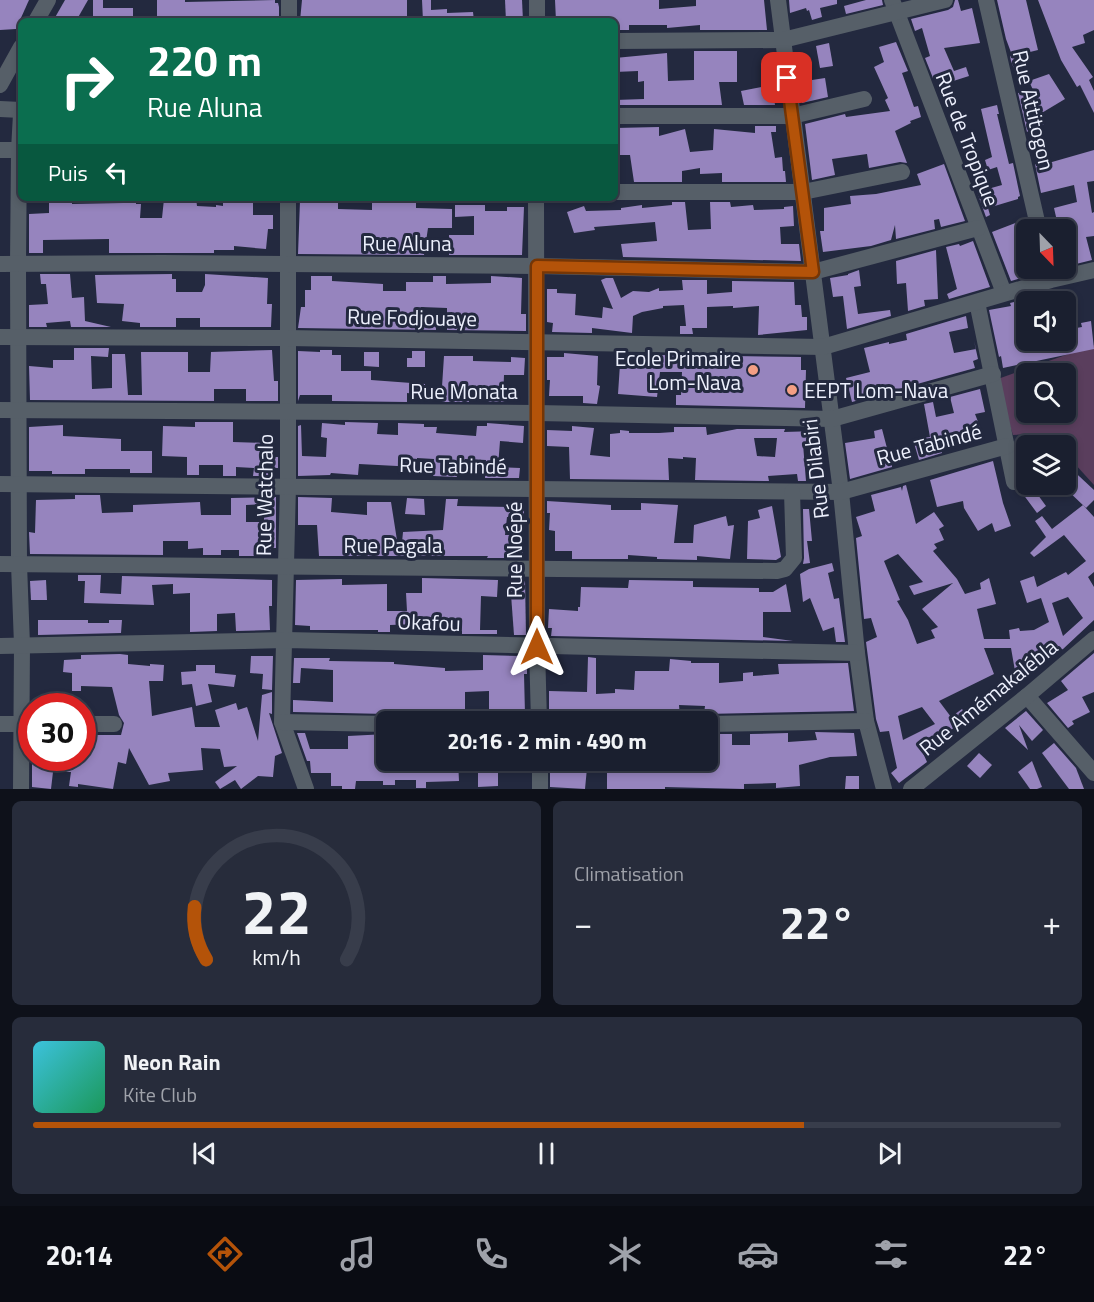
<!DOCTYPE html>
<html lang="fr">
<meta charset="utf-8">
<style>
:root{--surface:#1a1f2f;--page:#272c3b;--text:#f1f3f6;--muted:#9fa2aa;--line:#383d4b;--accent:#b45309}
body{margin:0;font-family:"Titillium Web",sans-serif;background:var(--page);color:var(--text);height:100vh;display:flex;flex-direction:column;font-size:22px;white-space:nowrap}
*{box-sizing:border-box;margin:0}
p{font-size:20px;color:var(--muted)}
.icon{flex:none;width:33px;height:33px;fill:none;stroke:currentColor;stroke-width:2;stroke-linecap:round;stroke-linejoin:round}
.map{position:relative;height:789px;overflow:hidden}
.side{display:flex;flex-direction:column;gap:12px;padding:12px;background:#0e111a;flex:1}
.side>*{flex:none}
.hud{position:absolute;left:18px;top:18px;width:600px;height:183px;border-radius:9px;box-shadow:0 3px 9px #0003,0 0 0 2px var(--line);background:#0b6e4f;color:#fff;overflow:hidden}
.needle{width:39px;rotate:157deg}
.controls{position:absolute;left:1016px;top:219px;display:grid;gap:12px}
.controls a{display:grid;place-items:center;width:60px;height:60px;border-radius:9px;background:var(--surface);box-shadow:0 3px 9px #0003,0 0 0 2px var(--line);font-size:30px}
.speed{position:absolute;left:18px;top:693px;display:flex;gap:12px;font-size:30px;font-weight:700;text-align:center}
.speed>*{display:grid;place-content:center;width:78px;height:78px;border-radius:50%;background:var(--surface);box-shadow:0 3px 9px #0003,0 0 0 2px var(--line);line-height:1}
.speed .limit{border:9px solid #d22;background:#fff;color:#111}
.pin{position:absolute;display:grid;place-items:center;width:51px;height:51px;color:#fff;margin:-26px;border-radius:12px;box-shadow:0 3px 9px #0006}
.me{position:absolute;width:66px;margin:-33px;rotate:0deg;stroke-linejoin:round;filter:drop-shadow(0 0 4px #0008)}
.turn{display:flex;align-items:center;gap:21px;height:126px;padding:0 30px;font-size:27px}
.turn .icon{width:78px;height:78px;stroke-width:2.5}
.turn b{display:block;font-size:42px;line-height:51px}
.then{display:flex;align-items:center;height:57px;padding:0 30px;background:#0003;gap:12px;font-size:22px}
.big{font-size:45px;font-weight:700;line-height:1.1}
.side .widget{flex:1;display:flex;flex-direction:column;justify-content:center;gap:9px;min-width:0;padding:0 21px;border-radius:9px;background:var(--page)}
.side .dial{align-items:center;gap:0}
.dial svg{height:156px;overflow:visible;fill:none;stroke:var(--line);stroke-width:7;stroke-linecap:round;text-anchor:middle}
.dial text{fill:var(--text);stroke:none}
.song{display:flex;align-items:center;gap:18px}
.cover{width:72px;height:72px;border-radius:9px;background:linear-gradient(135deg,hsl(190 70% 55%),hsl(150 70% 35%))}
.played{height:6px;border-radius:3px;background:linear-gradient(90deg,var(--accent) 75%,var(--line) 75%)}
.keys{display:flex;justify-content:space-around;direction:ltr}
.heat{display:flex;justify-content:space-between;align-items:center;font-size:33px;direction:ltr}
.side .tiles{flex:1;display:grid;gap:12px;grid-template-columns:1fr 1fr}
.widget:last-child{grid-column:span 2}
.trip{position:absolute;left:376px;top:711px;width:342px;height:60px;border-radius:9px;background:var(--surface);box-shadow:0 3px 9px #0003,0 0 0 2px var(--line);font-weight:700;line-height:60px;text-align:center}
.menu{display:flex;height:96px;justify-content:space-around;align-items:center;background:#0a0c13;color:var(--muted)}
.menu .icon{width:42px;height:42px}
.menu .on{color:var(--accent)}
.menu b{font-size:27px;color:var(--text)}
.map>svg:first-child{display:block}
.green{fill:#5a3e5d;fill-rule:evenodd}
.building{fill:#9684be;fill-rule:evenodd}
.lines{fill:none;stroke-linecap:round;stroke-linejoin:round}
.minor{stroke:#565f68;stroke-width:16}
.route-casing{stroke:#753606;stroke-width:15}
.route{stroke:#b45309;stroke-width:10}
.poi-dot{fill:#f39f84;stroke:#23293f;stroke-width:2}
.labels{text-anchor:middle;dominant-baseline:central;stroke-width:6;stroke-linejoin:round;paint-order:stroke}
.street-label{font-size:21px;fill:#edf0fd;stroke:#23293f}
.poi-label{font-size:21px;fill:#edf0fd;stroke:#23293f;text-anchor:end}
</style>
<div class="map">
<svg width="1094" height="789" viewBox="0 0 1094 789">
<rect width="100%" height="100%" fill="#23293f"/>
<!-- green -->
<path class="green" d="M1094,345V485L1065,453V446L1051,445L1032,434L1013,435L995,380ZM1026,374H1065V412H1026Z"/>
<!-- building -->
<g class="building">
<path d="M0,0H29L16,29L0,30Z"/>
<path d="M65,0H88L76,21H53Z"/>
<path d="M93,0H103V8H133V21H112V18H93Z"/>
<path d="M157,0H185V2L275,0V3H278L279,7V17H273V21H157Z"/>
<path d="M302,0H407V21H377V17L333,18V21H300Z"/>
<path d="M422,0H431V10L447,9V13L473,12L474,21H423Z"/>
<path d="M505,0H522L523,21H506Z"/>
<path d="M555,0H659V9L696,6V0H764L767,30H700V25L667,28V25H629V30H615V21H556Z"/>
<path d="M789,0H837V4L820,8L822,17L812,20L809,10L807,11L806,8L790,13Z"/>
<path d="M866,0H882L883,5L846,14L844,6Z"/>
<path d="M955,0H958L961,11L972,8L980,43L944,48L954,71L966,67L969,76L944,84L940,75L933,78L925,58L930,56L922,28L915,31L911,19L948,10L953,7Z"/>
<path d="M997,0H1026L1038,50L1018,55L1023,67L1015,71L1011,61L1010,56L1012,55L1006,39Z"/>
<path d="M1038,0H1094V30L1083,35L1085,43L1072,47L1093,77L1089,80L1094,91V113L1080,85L1077,87L1061,60Z"/>
<path d="M896,42L908,71L902,73L914,107L918,106L921,117L910,121L911,123L895,131L907,163L900,162L869,168L867,154L832,159L835,175L812,180L805,124L845,114L846,117L890,111L885,100L888,98L874,67L884,62L879,47Z"/>
<path d="M829,43L833,66L820,68L816,46Z"/>
<path d="M694,51H737V82H719L722,105H615V100L644,99V81L638,82V71L615,72V58L667,53L668,81L694,80Z"/>
<path d="M1049,74L1065,99L1040,114L1044,124L1027,132L1018,93L1033,90L1029,81Z"/>
<path d="M825,78L828,97L802,103L799,82Z"/>
<path d="M772,85L775,105H744L741,91Z"/>
<path d="M997,105L999,114H997L1009,164L1013,163L1020,196L1018,197V199L988,208L990,215L986,217L977,192L1002,185L997,167L988,170L985,160L992,157L981,109Z"/>
<path d="M755,126H776V132H771L775,158L782,157L783,171H785L786,182H722V173L700,174V168L682,171V182H634L630,155H615V128L659,127V136L685,129L690,152L713,150L714,129L755,133Z"/>
<path d="M1094,150V181L1087,182L1092,213L1094,212V236L1086,237L1092,260L1076,264L1067,233L1065,234V230H1059L1054,208L1077,202L1074,185L1041,193L1035,164H1037L1038,166Z"/>
<path d="M944,164L965,221L941,227L939,219L934,220L935,229L896,239L895,225L891,240L871,246L823,252L820,231H824V208L851,204L850,196L876,194L921,185L917,174Z"/>
<path d="M53,198H66V202H72V204L123,203V198H136V204H141L140,218H162L164,199L196,198L197,206L216,207V205L223,206V202H253V215H273V229H268L266,249L234,246V250H214V253H109V239L43,240V253H29V214L49,213V202H53Z"/>
<path d="M403,200L416,201V208L452,209V228H428L424,255L298,254L300,201H338V209L372,210V202H403Z"/>
<path d="M672,202H685L688,230L711,229L710,202H730L731,207L753,205L754,210L784,209V207L793,206L794,226L780,227L781,244H799L801,261L623,257L621,244L657,241L655,222L594,227L595,230L574,233L567,212L584,206L586,211L621,210V208L642,205V208L672,205Z"/>
<path d="M455,205H485V211H507V207H524L522,255H449V235H474V216L455,217Z"/>
<path d="M1026,219L1028,230H1026V268H1035L1036,274L1011,281L992,232Z"/>
<path d="M973,241L990,287L949,299L947,294L957,289L946,247L959,244L960,246Z"/>
<path d="M936,250L938,299L924,300L925,306L908,311L906,283L897,284L896,261Z"/>
<path d="M859,270L861,286L854,287L858,314L890,310L891,316L847,329L843,296L833,297L830,278L848,275V274Z"/>
<path d="M40,274H70L72,298L84,297L85,321L111,327H71L70,321L46,323L47,327H29V305L48,304L46,284H41Z"/>
<path d="M172,274V279H176V292H202L205,285V274L268,278L267,304H272L271,327H200V318H176V327H140V323L122,321L124,304L97,303L95,275Z"/>
<path d="M311,276H332V281L383,284V291H406V282H433V276H446V284L491,283V276L522,278L521,314H526V331L447,330V308L421,307V326H436V330L298,328L301,307H305V290H311Z"/>
<path d="M606,278H613L621,298L633,291L649,292L659,288V291L683,290L682,280H707V294L732,292V281L794,282L795,305H801L802,317H807V330L758,335L759,306L733,308V306L707,307V328H692L693,334H680V326H686L684,305L663,306V308L642,312L633,316L632,333L592,328V333L552,332L553,323L547,322V289H557V293L576,294L575,315L602,318L603,307L613,309L601,280Z"/>
<path d="M1022,300V302L1026,301V340H1065V330L1082,327L1081,323L1091,321L1094,349L1003,368L1001,356L999,357L989,310L1011,306L1010,303Z"/>
<path d="M966,316L968,328L949,332L954,353L976,349L974,341L978,359L973,361L975,368L852,402L846,378L870,372L864,348L889,342V344L907,340L906,334Z"/>
<path d="M74,348H109L108,357L91,356L92,389L112,388V354H125L128,395H142L141,352H188V372H210L211,352L272,350L274,381H278V401H246V389H214V401L30,400L29,366L53,368V360H74Z"/>
<path d="M320,350H332V355H341V371H371V380L425,384V395L407,393V402L332,401V395H300L298,401V351L320,352Z"/>
<path d="M412,351H425V367H407V358H412Z"/>
<path d="M364,352H379V367L364,366Z"/>
<path d="M564,353L598,356L597,385L600,386L597,404L583,403V396H549L550,380H547V357H564Z"/>
<path d="M660,355L712,356L711,358L734,359V356L801,357V370H806L805,408L676,405V395H681L682,372H660L657,397L618,394L620,364H644L645,357L660,358Z"/>
<path d="M444,356H473V361L511,362V357L525,358L524,375H504L503,401L507,402H486V398L469,397V402H441Z"/>
<path d="M980,389L985,412L975,414L982,432L942,450V453L919,460L914,443L925,445L923,438L930,437L924,404L933,402L936,417L954,413L950,397Z"/>
<path d="M195,422H233V442L269,443L268,457H278V468H271V476H253L254,468L236,467V476H223V465H199V475H187V457L162,456L163,426L195,427Z"/>
<path d="M345,422L378,423L377,434L398,435V423L424,424V427H437L436,433L476,436L477,426H487V423L524,426L523,443L500,441L498,467L520,468L519,478H485L486,460L465,459L464,471H457V477L433,476L434,459L417,458L416,467L359,464L358,475L331,473L330,475L298,476V426L301,425L302,456L326,457L327,438L321,437L322,423L345,425Z"/>
<path d="M63,425V436L121,439V451H152V473H130V469H85V474H52V471H29V427Z"/>
<path d="M572,426L594,428L590,455L610,457V434L620,433V430L629,431V433H659L674,432V427H706L707,435L737,429H785L784,432L817,431V441L803,444L806,481H798L797,474L768,476L769,481L695,480L696,458L683,457V459L668,458L669,480L570,479L569,447L547,446V430L572,431ZM754,438H777L775,457L757,456Z"/>
<path d="M882,429L888,452H891L892,467L850,479L845,443L875,438L874,431Z"/>
<path d="M993,461L1003,503L1011,526L995,532L992,523L978,531L964,508L963,501L937,507L930,480Z"/>
<path d="M1065,463L1094,490V500L1086,508L1065,488Z"/>
<path d="M1025,477L1026,484H1030L1046,506L1037,513L1020,490L1024,485Z"/>
<path d="M906,485L916,524L934,512L944,526L939,529L944,540L934,544L937,548L933,551L957,579L965,594L981,589L980,583L989,578L996,604L977,609L984,639H1010L1009,630L1019,628L1020,631L1034,630L1049,622L1041,598L1027,603L1020,581L1034,576L1037,587L1066,572L1068,575L1086,561L1064,535L1034,557L1030,553L1046,537L1035,521L1042,516L1052,529L1083,505L1094,517V572L1088,577L1094,587V620L1063,649L1044,657L1038,648L1040,660L1024,662L1026,669L1015,671L1011,648H984L994,674L939,701L951,717L962,709L968,718L951,730L955,735L942,744L923,753L927,762L899,783L891,773L897,768L889,731L880,732L876,719L866,642L877,637L871,618L864,619L856,538L862,536L856,517L875,511L871,495L901,487L902,491L903,486ZM898,554L923,582L909,586L914,595L953,583L922,609L938,627L931,630L935,638L917,644L908,620L897,601L900,600L884,561ZM1068,597L1083,618L1063,636L1052,603ZM922,707L935,724L903,740L898,716Z"/>
<path d="M75,495H100L102,513L133,512V505L200,502L201,515H231V498L276,497V548H271V556H239V550H221V555H203V548L188,549V541H163V555L30,554L29,532L35,533L36,500L75,499ZM264,504V522H246V505Z"/>
<path d="M298,497L332,498L331,512L367,515V502H391L399,553H401L403,532L443,530L446,499H458L457,506L513,507V503H524V517H507L505,535H523V558H487L488,556H319L317,525H298Z"/>
<path d="M407,498L424,499L425,515L405,514Z"/>
<path d="M547,501L611,505V510H641V503L678,505L674,543H693L694,525L726,516L728,526L734,525L730,559L697,556V560L657,559V557L628,555V559H572V551H555V531L549,530L550,513H547Z"/>
<path d="M772,506L781,557L776,560L747,559L748,521L760,518L758,510Z"/>
<path d="M803,509H809L812,541H807L810,563L803,564L804,558Z"/>
<path d="M832,563L834,571L828,573L834,599L839,598L845,642H836L834,627L823,631L810,598L803,602L800,574L809,569Z"/>
<path d="M78,575H101L100,593L121,594L122,576L272,580V606H269L270,630L236,631L235,613L217,614V631L190,632V593L173,594V584L152,585L154,605L84,603L85,581H78Z"/>
<path d="M422,578L498,580L497,597L481,596L480,630H497V634H462V631H450V618H417V624L390,625V632H378V630H310V626L295,625L296,580L342,579V585L387,584V611H407L406,593H422Z"/>
<path d="M46,580L47,600H31L30,581Z"/>
<path d="M629,580L693,581V587L759,588V592H773L786,584L791,612H763V637L793,641L551,636L552,628H548L549,609L578,611V607H580L581,587L628,588Z"/>
<path d="M510,581H525L526,635H514Z"/>
<path d="M38,620H88V623H109V620H122L121,633L38,635Z"/>
<path d="M1094,653V692L1082,697L1090,712L1072,721L1074,724L1068,728L1047,703L1068,690L1061,681Z"/>
<path d="M120,654L128,655V664L150,666V664L164,665L163,681H149L152,716L192,707L195,727H220L215,710L236,703L238,710L247,707L258,741L262,695L272,692V714L269,713L282,753L275,756L273,777L258,776L241,789L235,780L220,789L215,782L237,766L224,767L220,749L201,748L203,770L168,773L170,781L149,785L129,748L126,764L118,762L113,789L78,784V787L69,786L71,772H53L51,789L32,787V758H82V746H88L89,735H121L124,723L119,715L112,687L81,686V691H72V673L63,672L64,660L81,659V655Z"/>
<path d="M483,655L521,656V663H527V674H524L525,714L489,715V691L465,692V718H449V712L414,710V712L388,711V714L293,712V700L333,702V670L301,668L300,683H293L294,658H330L329,661L394,662V664L445,668V671L483,670Z"/>
<path d="M251,656H273L272,690L262,689L263,674L250,673Z"/>
<path d="M588,657L596,658V694L615,693V689L634,690L635,671H669L670,659L691,661V663H719V683L743,681V673L753,672V676L779,674L778,664L848,663L854,711L704,714L705,706L679,705L680,718L607,717V721L549,722V691L587,692Z"/>
<path d="M196,665H215V673L236,675L234,687L208,684L212,702L196,706L192,684L182,685L181,672L196,671Z"/>
<path d="M1026,711L1043,730L1032,741L1019,725L1028,750L1005,728Z"/>
<path d="M815,732L854,733L857,756L830,757L799,765L800,786L776,788V783L744,784V789L665,787V789H607V769L587,768L585,789L550,787V766L565,768V760L708,761V734H732V745H750V734L788,733V742L817,740Z"/>
<path d="M297,733H305L310,749H348V736L387,734V760H458L459,781L426,782V788H416V780H395V785H383V781H356L355,789H342V786H331V773H311L310,761H307Z"/>
<path d="M1054,743L1076,768L1084,789H1069L1042,753Z"/>
<path d="M979,753L992,765L980,778L967,766Z"/>
<path d="M1032,761L1042,787L1037,789H1030L1018,772Z"/>
<path d="M478,764H498V786L478,787Z"/>
<path d="M846,776H859V789H845Z"/>
</g>
<g class="lines">
<!-- minor -->
<g class="minor">
<path d="M289,0V21"/>
<path d="M537,0V21"/>
<path d="M778,0L841,492L857,653L866,721L884,789"/>
<path d="M892,0L1004,293"/>
<path d="M986,0L1039,230"/>
<path d="M36,21L48,0"/>
<path d="M615,41L783,40L945,0"/>
<path d="M0,85L21,47"/>
<path d="M0,109L21,110"/>
<path d="M21,114L19,150L18,264L19,564L22,645L21,789"/>
<path d="M615,116H792L864,99"/>
<path d="M0,150H19"/>
<path d="M615,192H803L902,172"/>
<path d="M288,198V486L282,722L306,789"/>
<path d="M536,198L537,647L539,722"/>
<path d="M0,264L162,263L537,266L813,272L978,228"/>
<path d="M977,302L1014,482"/>
<path d="M0,337L287,338L823,347L1051,280L1094,270"/>
<path d="M0,410L537,413L832,419L993,374"/>
<path d="M0,484L841,492L1007,446"/>
<path d="M0,564L777,571L785,569L794,558L792,492"/>
<path d="M0,646L286,640L857,653"/>
<path d="M1027,696L1094,773"/>
<path d="M282,722L387,724"/>
<path d="M0,724H31"/>
<path d="M82,724H114"/>
<path d="M708,724L866,721"/>
<path d="M540,789V760"/>
<path d="M911,789L1027,696L1094,639"/>
</g>
</g>
<g class="lines">
<!-- route casing -->
<g class="route-casing">
<path id="route" d="M537,647V266L813,272L787,78"/>
</g>
<!-- route -->
<use href="#route" class="route"/>
</g>
<!-- markers -->
<g class="poi-dot">
<circle cx="753" cy="370" r="6"/>
<circle cx="792" cy="390" r="6"/>
</g>
<g class="labels">
<!-- street labels -->
<g class="street-label">
<text transform="translate(1034 110) rotate(77)">Rue Attitogon</text>
<text transform="translate(968 139) rotate(69)">Rue de Tropique</text>
<text x="407" y="243">Rue Aluna</text>
<text transform="translate(412 317) rotate(1)">Rue Fodjouaye</text>
<text x="464" y="391">Rue Monata</text>
<text transform="translate(929 444) rotate(-15)">Rue Tabindé</text>
<text transform="translate(453 465) rotate(1)">Rue Tabindé</text>
<text transform="translate(815 469) rotate(-97)">Rue Dilabiri</text>
<text transform="translate(264 495) rotate(-89)">Rue Watchalo</text>
<text x="393" y="545">Rue Pagala</text>
<text transform="translate(514 550) rotate(-90)">Rue Noépé</text>
<text transform="translate(429 622) rotate(2)">Okafou</text>
<text transform="translate(988 697) rotate(-39)">Rue Amémakalébla</text>
</g>
<!-- poi labels -->
<g class="poi-label">
<text x="741" y="358">Ecole Primaire<tspan x="741" dy="24">Lom-Nava</tspan></text>
<text x="804" y="390" text-anchor="start">EEPT Lom-Nava</text>
</g>
</g>
</svg>
<div class="controls">
<a><svg class="needle" viewBox="-14 -14 28 28"><path d="M0-13l5 13h-10z" fill="#e53935"/><path d="M0 13l5-13h-10z" fill="#9fa2aa"/></svg></a>
<a><svg class="icon" aria-label="sound" viewBox="0 0 24 24"><path d="M4 9h4l5-4v14l-5-4H4zM17 9q2 3 0 6"/></svg></a>
<a><svg class="icon" aria-label="search" viewBox="0 0 24 24"><circle cx="10" cy="10" r="6"/><path d="M15 15l6 6"/></svg></a>
<a><svg class="icon" aria-label="layers" viewBox="0 0 24 24"><path d="M12 4l9 5-9 5-9-5zM3 14l9 5 9-5"/></svg></a>
</div>
<div class="speed"><div class="limit">30</div></div>
<div class="pin" style="left:787px;top:78px;background:#d93025"><svg class="icon" aria-label="arrive" viewBox="0 0 24 24"><path d="M6 21V4h12l-3 4 3 4H6"/></svg></div>
<svg class="me" style="left:537px;top:647px" viewBox="-20 -20 40 40"><path d="M0-17L14 15 0 8-14 15z" fill="#b45309" stroke="#fff" stroke-width="4"/></svg>
<div class="trip">20:16 · 2 min · 490 m</div>
<div class="hud">
<div class="turn"><svg class="icon" aria-label="right" viewBox="0 0 24 24"><path d="M7 20v-9h11M14 6l5 5-5 5"/></svg><div><b>220 m</b>Rue Aluna</div></div>
<div class="then">Puis<svg class="icon" aria-label="left" viewBox="0 0 24 24"><path d="M17 20v-9H6M10 6l-5 5 5 5"/></svg></div>
</div>
</div>
<section class="side">
<div class="tiles">
<div class="widget dial"><svg viewBox="0 0 100 80">
<path d="M14 69A42 42 0 1 1 86 69"/>
<path d="M14 69A42 42 0 0 1 8 42" stroke="#b45309"/>
<text x="50" y="56" font-size="32" font-weight="700">22</text>
<text x="50" y="72" font-size="11">km/h</text>
</svg></div>
<div class="widget"><p>Climatisation</p>
<div class="heat"><a>−</a><b class="big">22°</b><a>+</a></div>
</div>
<div class="widget">
<div class="song"><i class="cover"></i><div><b>Neon Rain</b><p>Kite Club</p></div></div>
<div class="played"></div>
<div class="keys"><svg class="icon" aria-label="previous" viewBox="0 0 24 24"><path d="M18 5L8 12l10 7zM5 5v14"/></svg><svg class="icon" aria-label="pause" viewBox="0 0 24 24"><path d="M8 5v14M16 5v14"/></svg><svg class="icon" aria-label="next" viewBox="0 0 24 24"><path d="M6 5l10 7-10 7zM19 5v14"/></svg></div>
</div>
</div>
</section>
<nav class="menu">
<b>20:14</b>
<svg class="icon on" aria-label="directions" viewBox="0 0 24 24"><path d="M12 3l9 9-9 9-9-9zM9 14v-3h6M13 9l2 2-2 2"/></svg>
<svg class="icon" aria-label="music" viewBox="0 0 24 24"><path d="M9 18V5l10-2v13"/><circle cx="6" cy="18" r="3"/><circle cx="16" cy="16" r="3"/></svg>
<svg class="icon" aria-label="phone" viewBox="0 0 24 24"><path d="M5 4h4l2 5-3 2q2 4 5 5l2-3 5 2v4C11 20 4 13 5 4z"/></svg>
<svg class="icon" aria-label="climate" viewBox="0 0 24 24"><path d="M12 3v18M4 7l16 10M4 17L20 7"/></svg>
<svg class="icon" aria-label="car" viewBox="0 0 24 24"><path d="M5 17H2v-5l4-1 3-4h7l3 4 3 1v5h-3M9 17h6M6 11h13"/><circle cx="7" cy="17" r="2"/><circle cx="17" cy="17" r="2"/></svg>
<svg class="icon" aria-label="filters" viewBox="0 0 24 24"><path d="M4 7h16M4 17h16"/><circle cx="9" cy="7" r="2"/><circle cx="15" cy="17" r="2"/></svg>
<b>22°</b>
</nav>
